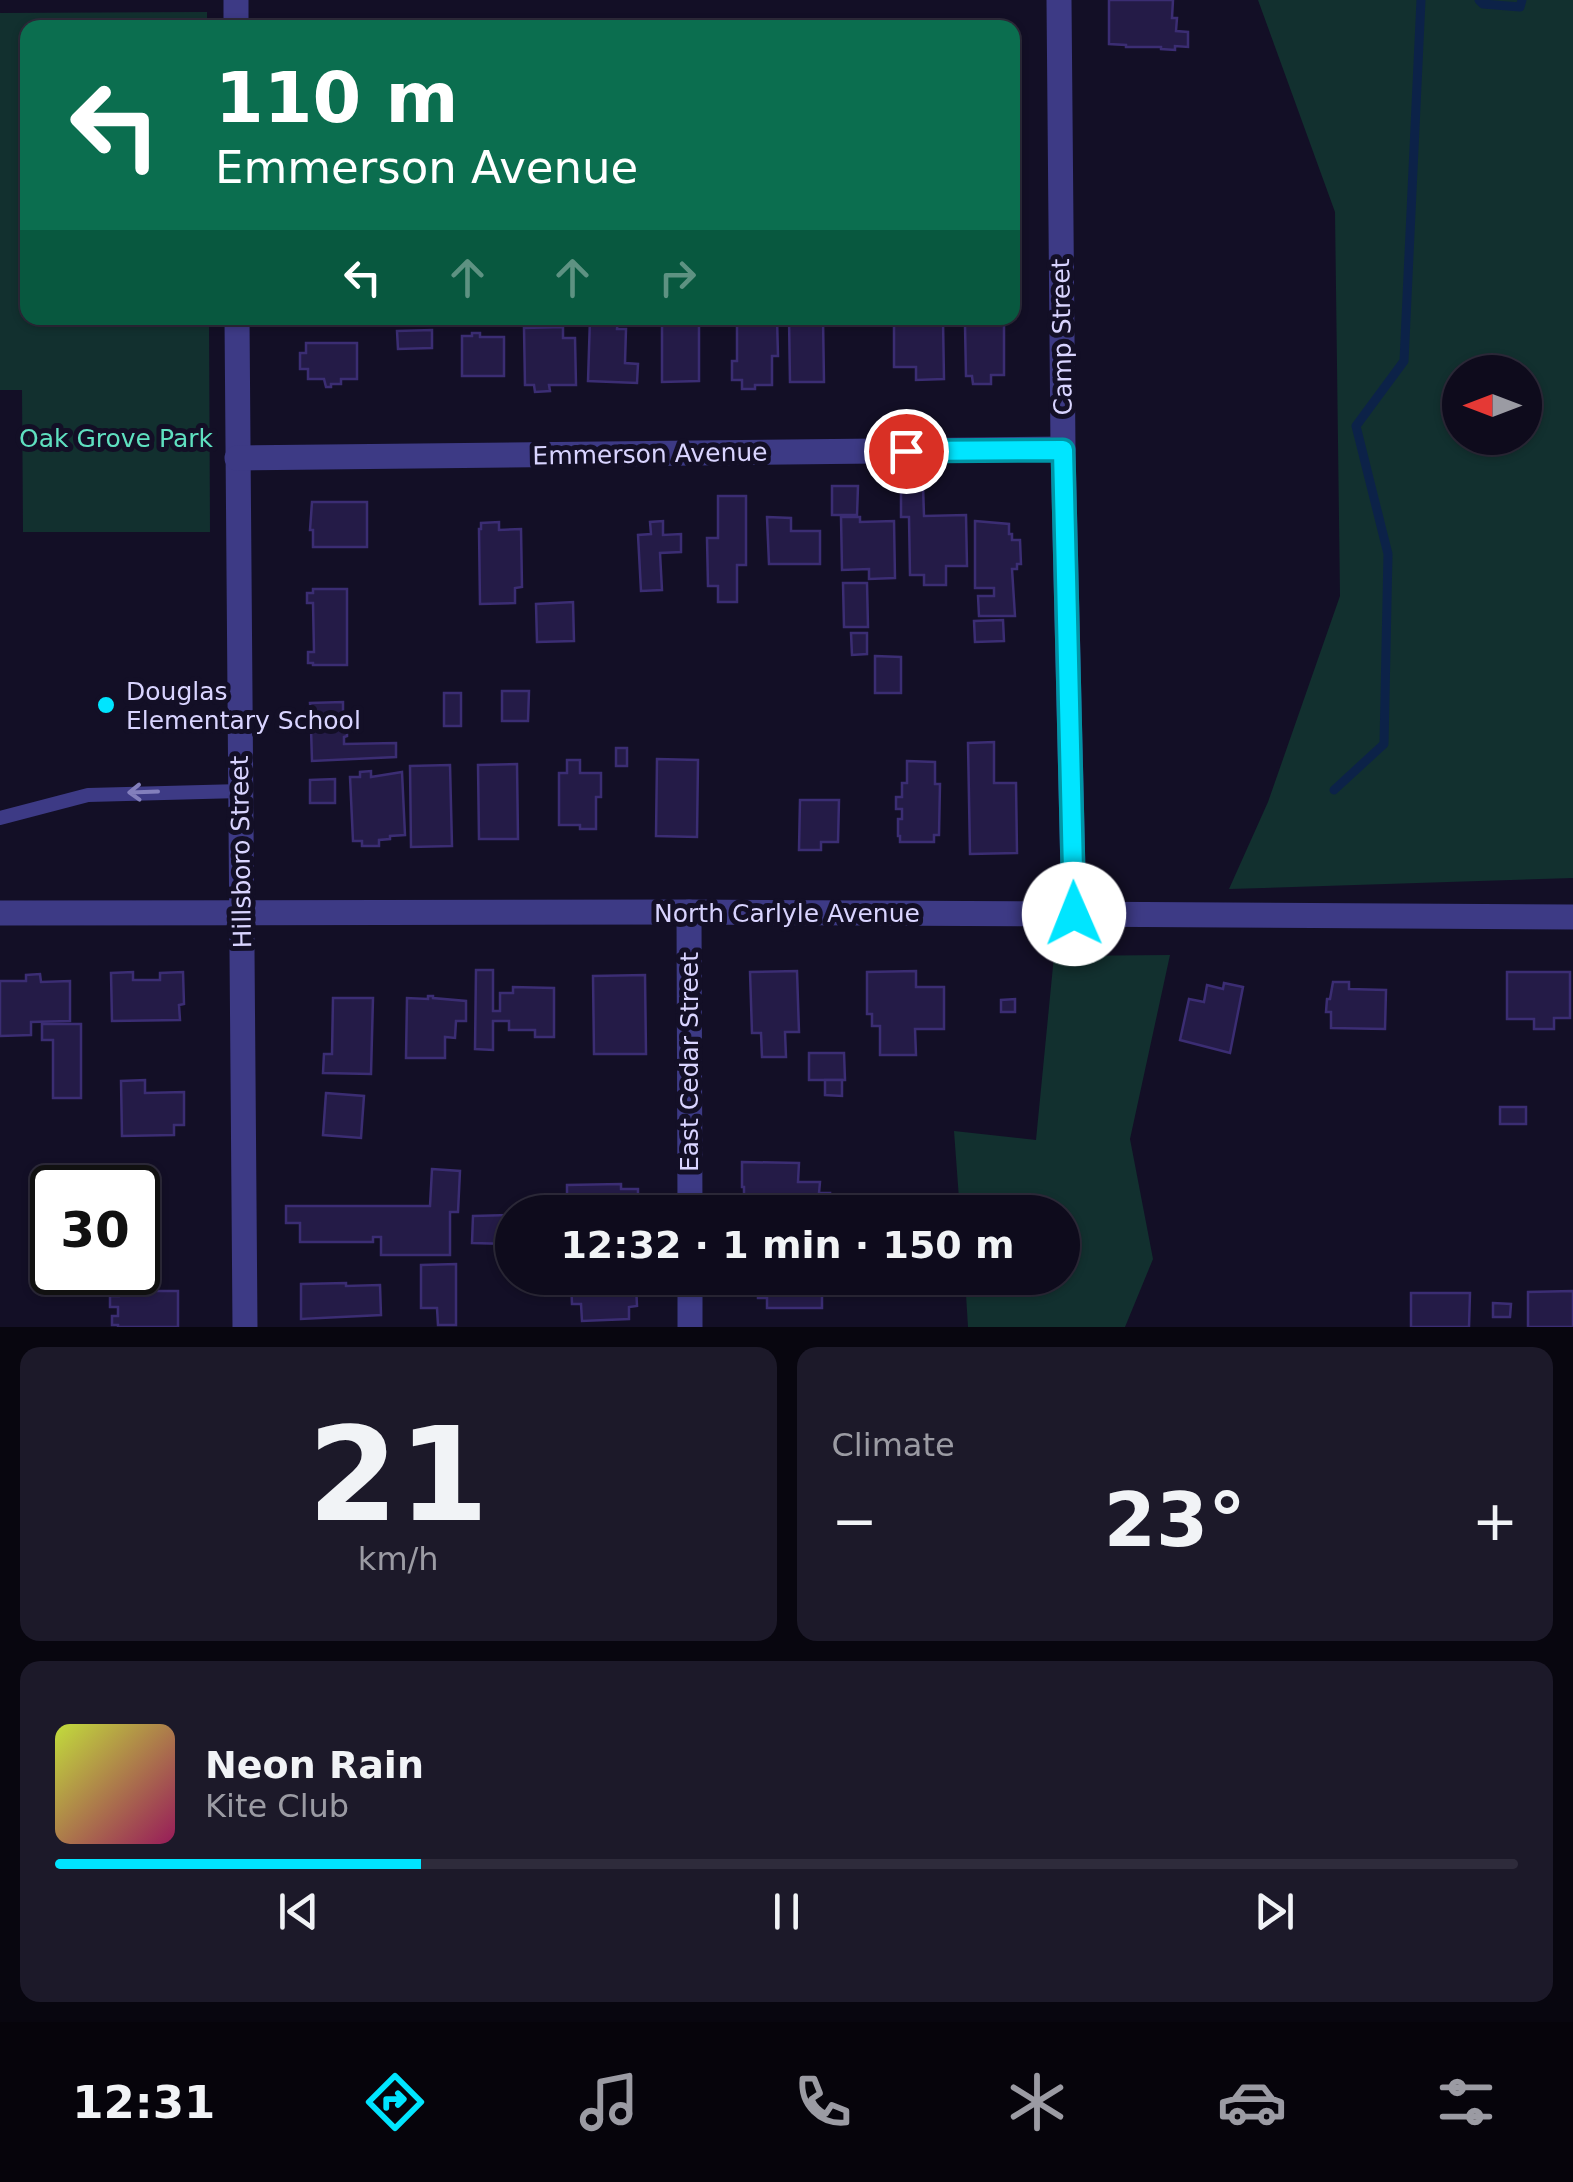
<!DOCTYPE html>
<meta charset="utf-8">
<style>
:root{--surface:#0e0b1c;--page:#1c1929;--text:#f1f3f6;--muted:#9b9ba3;--line:#2e2b3b;--accent:#00e5ff}
body{margin:0;font-family:"DejaVu Sans",sans-serif;background:var(--page);color:var(--text);height:100vh;display:flex;flex-direction:column;font-size:38px;white-space:nowrap}
*{box-sizing:border-box;margin:0}
p{font-size:32px;color:var(--muted)}
.icon{flex:none;width:55px;height:55px;fill:none;stroke:currentColor;stroke-width:2;stroke-linecap:round;stroke-linejoin:round}
.map{position:relative;height:1327px;overflow:hidden}
.side{display:flex;flex-direction:column;gap:20px;padding:20px;background:#08060f;flex:1}
.side>*{flex:none}
.hud{position:absolute;left:20px;top:20px;width:1000px;height:305px;border-radius:20px;box-shadow:0 2px 8px #0004,0 0 0 2px var(--line);background:#0b6e4f;color:#fff;overflow:hidden}
.needle{width:65px;rotate:270deg}
.controls{position:absolute;left:1442px;top:355px;display:grid;gap:20px}
.controls a{display:grid;place-items:center;width:100px;height:100px;border-radius:50%;background:var(--surface);box-shadow:0 2px 8px #0004,0 0 0 2px var(--line);font-size:50px}
.speed{position:absolute;left:30px;top:1165px;display:flex;gap:20px;font-size:50px;font-weight:700;text-align:center}
.speed>*{display:grid;place-content:center;width:130px;height:130px;border-radius:50%;background:var(--surface);box-shadow:0 2px 8px #0004,0 0 0 2px var(--line);line-height:1}
.speed .limit{border:5px solid #111;border-radius:15px;background:#fff;color:#111}
.pin{position:absolute;display:grid;place-items:center;width:85px;height:85px;color:#fff;margin:-42px;border:5px solid #fff;border-radius:50%;box-shadow:0 2px 10px #0007}
.me{position:absolute;width:110px;margin:-55px;rotate:359deg;stroke-linejoin:round;filter:drop-shadow(0 0 8px #0008)}
.turn{display:flex;align-items:center;gap:35px;height:210px;padding:0 30px;font-size:45px}
.turn .icon{width:130px;height:130px;stroke-width:2.5}
.turn b{display:block;font-size:70px;line-height:85px}
.lanes{display:flex;align-items:center;height:95px;padding:0 30px;background:#0003;justify-content:center;gap:50px;direction:ltr}
.lanes .off{opacity:.35}
.big{font-size:75px;font-weight:700;line-height:1.1}
.side .tile{flex:1;display:flex;flex-direction:column;justify-content:center;gap:15px;min-width:0;padding:0 35px;border-radius:20px;background:var(--page)}
.side .dial{align-items:center;gap:0}
.dial b{font-size:130px;line-height:1}
.song{display:flex;align-items:center;gap:30px}
.cover{width:120px;height:120px;border-radius:15px;background:linear-gradient(135deg,hsl(70 70% 55%),hsl(330 70% 35%))}
.played{height:10px;border-radius:5px;background:linear-gradient(90deg,var(--accent) 25%,var(--line) 25%)}
.keys{display:flex;justify-content:space-around;direction:ltr}
.heat{display:flex;justify-content:space-between;align-items:center;font-size:55px;direction:ltr}
.side .tiles{flex:1;display:grid;gap:20px;grid-template-columns:1fr 1fr}
.tile:last-child{grid-column:span 2}
.trip{position:absolute;left:495px;top:1195px;width:585px;height:100px;border-radius:50px;background:var(--surface);box-shadow:0 2px 8px #0004,0 0 0 2px var(--line);font-weight:700;line-height:100px;text-align:center}
.tabs{display:flex;height:160px;justify-content:space-around;align-items:center;background:#06040b;color:var(--muted)}
.tabs .icon{width:70px;height:70px}
.tabs .current{color:var(--accent)}
.tabs b{font-size:45px;color:var(--text)}
.map>svg:first-child{display:block}
.green{fill:#12302f;fill-rule:evenodd}
.lines{fill:none;stroke-linecap:round;stroke-linejoin:round}
.stream{stroke:#0c2248;stroke-width:9}
.building{fill:#241b47;stroke:#3b2d73;stroke-width:2.5}
.lane{stroke:#3d3a85;stroke-width:14}
.street{stroke:#3d3a85;stroke-width:25}
.oneway{stroke:#837fbc}
.route-casing{stroke:#0095a6;stroke-width:25}
.route{stroke:#00e5ff;stroke-width:18}
.poi-dot{fill:#00e5ff;stroke:#130f26;stroke-width:4}
.labels{text-anchor:middle;dominant-baseline:central;stroke-width:10;stroke-linejoin:round;paint-order:stroke}
.street-label{font-size:25px;fill:#d9d4ff;stroke:#130f26}
.park-label{font-size:25px;fill:#5fe0c0;stroke:#130f26}
.poi-label{font-size:25px;fill:#d9d4ff;stroke:#130f26;text-anchor:start}
</style>
<div class="map">
<svg width="1573" height="1327" viewBox="0 0 1573 1327">
<rect width="100%" height="100%" fill="#130f26"/>
<!-- green -->
<g class="green">
<path d="M1258,0H1573V878L1229,889L1268,802L1340,596L1335,212ZM1525,372V438H1460V372Z"/>
<path d="M207,12V27L28,28V318H209L210,532H23L22,390H0V13Z"/>
<path d="M1170,955L1130,1139L1153,1259L1125,1327H968L965,1278H1062V1212H960L954,1131L1036,1140L1054,956Z"/>
</g>
<g class="lines">
<!-- stream -->
<g class="stream">
<path d="M1479,0L1483,4L1520,7L1522,0"/>
<path d="M1334,790L1384,744L1388,554L1356,426L1404,361L1421,0"/>
</g>
</g>
<!-- building -->
<g class="building">
<path d="M1109,0H1173L1172,18H1177L1176,31L1188,32V47L1175,46V50L1161,49V47H1126V45L1109,44Z"/>
<path d="M590,318H618L617,329H626L625,363L638,364L637,383L588,381Z"/>
<path d="M662,318H699V381L662,382Z"/>
<path d="M737,318H782H777L778,356H772V385H755V389H742V380H732V361H737Z"/>
<path d="M789,318H823L824,382H790Z"/>
<path d="M894,320H943L944,379L916,380V367H894Z"/>
<path d="M1004,324V375H991V384H973L972,376H966L965,325Z"/>
<path d="M563,327V338H575L576,385H549L550,391L535,392L534,385H525L524,328Z"/>
<path d="M432,330V348L398,349L397,331Z"/>
<path d="M472,333H480V337H504V376H462V336H472Z"/>
<path d="M306,343H357V379H341V384H331V387H326L324,379H308V369H300V353H306Z"/>
<path d="M923,485L924,516L966,515L967,566H946V585H924V575H910L909,517H901V486Z"/>
<path d="M832,486H858L857,515H832Z"/>
<path d="M718,496H746V565H737V602H718V586H708L707,538H718Z"/>
<path d="M312,502H367V547H313V530H310Z"/>
<path d="M767,517L791,518V531H820V564H769Z"/>
<path d="M841,517H860V522L894,521L895,578L869,579V569L842,570Z"/>
<path d="M663,521V535L681,534V552L660,553L662,590L641,591L638,535L651,534L650,522Z"/>
<path d="M975,521L1009,524V534H1012V540H1020L1021,564H1017V569H1012L1015,616H979L978,596H994V588H975Z"/>
<path d="M499,522V530L521,529L522,587L515,588V603L480,604L479,529H481V523Z"/>
<path d="M843,583H867L868,627H844Z"/>
<path d="M313,589H347V665H313V663H308V652H314L313,603H307V593H313Z"/>
<path d="M573,602L574,641L537,642L536,604Z"/>
<path d="M1003,620L1004,641L975,642L974,621Z"/>
<path d="M851,633H867V654L852,655Z"/>
<path d="M875,656L901,657V693H875Z"/>
<path d="M502,691H529L528,721H502Z"/>
<rect x="444" y="693" width="17" height="33"/>
<path d="M343,702V730H347V736L344,737V744L396,743V757L312,761L311,729H305V718H311L310,703Z"/>
<path d="M994,742V783H1016L1017,853L970,854L968,743Z"/>
<rect x="616" y="748" width="11" height="18"/>
<path d="M657,759L698,760L697,837L656,836Z"/>
<path d="M567,760H580V773H601V797H596V829H580V825H559V773H567Z"/>
<path d="M907,761L935,762V784H940L939,835H934V842H900V836H898V819H902V809H896V797H902V783H907Z"/>
<path d="M517,764L518,839H479L478,765Z"/>
<path d="M450,765L452,846L411,847L410,766Z"/>
<path d="M371,771V777L402,772L405,835L390,836V839L379,840V846H362V841H353L350,777H360V772Z"/>
<path d="M335,779V803H310V780Z"/>
<path d="M800,800H839L838,842H821V850H799Z"/>
<path d="M476,970H493V1011H500V993H513V987L554,988V1037H535V1030H509V1021H493V1050L475,1049Z"/>
<path d="M797,971L799,1032H785L786,1057H762L761,1033H752L750,972Z"/>
<path d="M916,971V987H944V1029H915L916,1055H880V1026H872V1014H867V972Z"/>
<path d="M133,972V980H160V973L183,972L184,1004L179,1005L180,1020L112,1021L111,973Z"/>
<path d="M1507,972H1570V1018H1554V1029H1534V1019H1507Z"/>
<path d="M40,974L41,982L70,981V1021L31,1022V1035L0,1036V981H26V975Z"/>
<path d="M645,975L646,1054H594L593,976Z"/>
<path d="M1333,982H1349V989L1386,990L1385,1029L1331,1028V1012H1326L1327,999H1330Z"/>
<path d="M1224,983L1243,987L1230,1053L1180,1040L1189,999L1204,1002L1207,985L1223,989Z"/>
<path d="M428,996H433V998L466,1001V1021H456L455,1038L445,1037V1058H406L407,998L428,999Z"/>
<path d="M333,998H373L371,1074L323,1073L324,1054H332Z"/>
<path d="M1015,999V1012H1001V1000Z"/>
<path d="M42,1024H81V1098H53V1040H42Z"/>
<path d="M809,1053H844L845,1080H809Z"/>
<path d="M145,1080V1093L184,1092V1125H174V1135L122,1136L121,1081Z"/>
<path d="M825,1080H842V1096L825,1095Z"/>
<path d="M326,1093L364,1096L361,1138L323,1135Z"/>
<rect x="1500" y="1107" width="26" height="17"/>
<path d="M742,1162L799,1163L798,1182H820L819,1193H830L829,1202H820L819,1212H741V1208H744V1187H742Z"/>
<path d="M432,1169L460,1171L458,1212H450V1255H381V1237H373V1242H300V1223H286V1206H430Z"/>
<path d="M621,1184V1189H638V1210H634V1212H567V1185Z"/>
<path d="M512,1215V1244L472,1243L473,1216Z"/>
<path d="M456,1264V1325H438L437,1308H421V1265Z"/>
<path d="M767,1278H822V1308H767V1298H758V1280H767Z"/>
<path d="M626,1279V1285H636L637,1306L629,1307V1319L582,1321L581,1304H572L571,1281Z"/>
<path d="M119,1281H138V1291H178V1327H118V1325H112V1316H118V1307H110V1296H119Z"/>
<path d="M346,1283V1286L380,1285L381,1315L301,1319V1284Z"/>
<path d="M1573,1291V1327H1528V1292Z"/>
<path d="M1411,1293H1470L1469,1327H1411Z"/>
<path d="M1493,1303L1511,1304L1510,1317H1493Z"/>
</g>
<g class="lines">
<!-- lane -->
<path class="lane" d="M0,818L88,795L241,791"/>
<!-- street -->
<g class="street">
<path d="M236,0V28"/>
<path d="M1059,0L1063,449L1074,914"/>
<path d="M237,318L245,1327"/>
<path d="M237,458L1063,449"/>
<path d="M689,912L690,1212"/>
<path d="M0,913L689,912L1573,917"/>
<path d="M690,1278V1327"/>
</g>
</g>
<!-- one-way arrows -->
<defs><path id="oneway-shaft" d="M-6 0H5M1.5-3L5.5 0L1.5 3" fill="none" stroke-width="1.6" stroke-linecap="round" stroke-linejoin="round" transform="scale(2.5)"/></defs>
<use class="oneway" href="#oneway-shaft" transform="translate(143 792) rotate(178)"/>
<g class="lines">
<!-- route casing -->
<g class="route-casing">
<path id="route" d="M906,451L1063,450L1074,914"/>
</g>
<!-- route -->
<use href="#route" class="route"/>
</g>
<!-- markers -->
<circle class="poi-dot" cx="106" cy="705" r="10"/>
<g class="labels">
<!-- street labels -->
<g class="street-label">
<text transform="translate(1062 337) rotate(-91)">Camp Street</text>
<text transform="translate(650 454) rotate(-1)">Emmerson Avenue</text>
<text transform="translate(241 852) rotate(-91)">Hillsboro Street</text>
<text x="787" y="913">North Carlyle Avenue</text>
<text transform="translate(689 1062) rotate(-90)">East Cedar Street</text>
</g>
<!-- park labels -->
<g class="park-label">
<text x="116" y="438">Oak Grove Park</text>
</g>
<!-- poi labels -->
<g class="poi-label">
<text x="126" y="691">Douglas<tspan x="126" dy="29">Elementary School</tspan></text>
</g>
</g>
</svg>
<div class="controls">
<a><svg class="needle" viewBox="-14 -14 28 28"><path d="M0-13l5 13h-10z" fill="#e53935"/><path d="M0 13l5-13h-10z" fill="#9b9ba3"/></svg></a>
</div>
<div class="speed"><div class="limit">30</div></div>
<div class="pin" style="left:906px;top:451px;background:#d93025"><svg class="icon" aria-label="arrive" viewBox="0 0 24 24"><path d="M6 21V4h12l-3 4 3 4H6"/></svg></div>
<svg class="me" style="left:1074px;top:914px" viewBox="-20 -20 40 40"><circle r="19" fill="#fff"/><path d="M0-13L10 11 0 6-10 11z" fill="#00e5ff"/></svg>
<div class="trip">12:32 · 1 min · 150 m</div>
<div class="hud">
<div class="turn"><svg class="icon" aria-label="left" viewBox="0 0 24 24"><path d="M17 20v-9H6M10 6l-5 5 5 5"/></svg><div><b>110 m</b>Emmerson Avenue</div></div>
<div class="lanes"><svg class="icon" aria-label="left" viewBox="0 0 24 24"><path d="M17 20v-9H6M10 6l-5 5 5 5"/></svg><svg class="icon off" aria-label="ahead" viewBox="0 0 24 24"><path d="M12 20V5M6 11l6-6 6 6"/></svg><svg class="icon off" aria-label="ahead" viewBox="0 0 24 24"><path d="M12 20V5M6 11l6-6 6 6"/></svg><svg class="icon off" aria-label="right" viewBox="0 0 24 24"><path d="M7 20v-9h11M14 6l5 5-5 5"/></svg></div>
</div>
</div>
<section class="side">
<div class="tiles">
<div class="tile dial"><b>21</b><p>km/h</p></div>
<div class="tile"><p>Climate</p>
<div class="heat"><a>−</a><b class="big">23°</b><a>+</a></div>
</div>
<div class="tile">
<div class="song"><i class="cover"></i><div><b>Neon Rain</b><p>Kite Club</p></div></div>
<div class="played"></div>
<div class="keys"><svg class="icon" aria-label="previous" viewBox="0 0 24 24"><path d="M18 5L8 12l10 7zM5 5v14"/></svg><svg class="icon" aria-label="pause" viewBox="0 0 24 24"><path d="M8 5v14M16 5v14"/></svg><svg class="icon" aria-label="next" viewBox="0 0 24 24"><path d="M6 5l10 7-10 7zM19 5v14"/></svg></div>
</div>
</div>
</section>
<nav class="tabs">
<b>12:31</b>
<svg class="icon current" aria-label="directions" viewBox="0 0 24 24"><path d="M12 3l9 9-9 9-9-9zM9 14v-3h6M13 9l2 2-2 2"/></svg>
<svg class="icon" aria-label="music" viewBox="0 0 24 24"><path d="M9 18V5l10-2v13"/><circle cx="6" cy="18" r="3"/><circle cx="16" cy="16" r="3"/></svg>
<svg class="icon" aria-label="phone" viewBox="0 0 24 24"><path d="M5 4h4l2 5-3 2q2 4 5 5l2-3 5 2v4C11 20 4 13 5 4z"/></svg>
<svg class="icon" aria-label="climate" viewBox="0 0 24 24"><path d="M12 3v18M4 7l16 10M4 17L20 7"/></svg>
<svg class="icon" aria-label="car" viewBox="0 0 24 24"><path d="M5 17H2v-5l4-1 3-4h7l3 4 3 1v5h-3M9 17h6M6 11h13"/><circle cx="7" cy="17" r="2"/><circle cx="17" cy="17" r="2"/></svg>
<svg class="icon" aria-label="filters" viewBox="0 0 24 24"><path d="M4 7h16M4 17h16"/><circle cx="9" cy="7" r="2"/><circle cx="15" cy="17" r="2"/></svg>
</nav>
